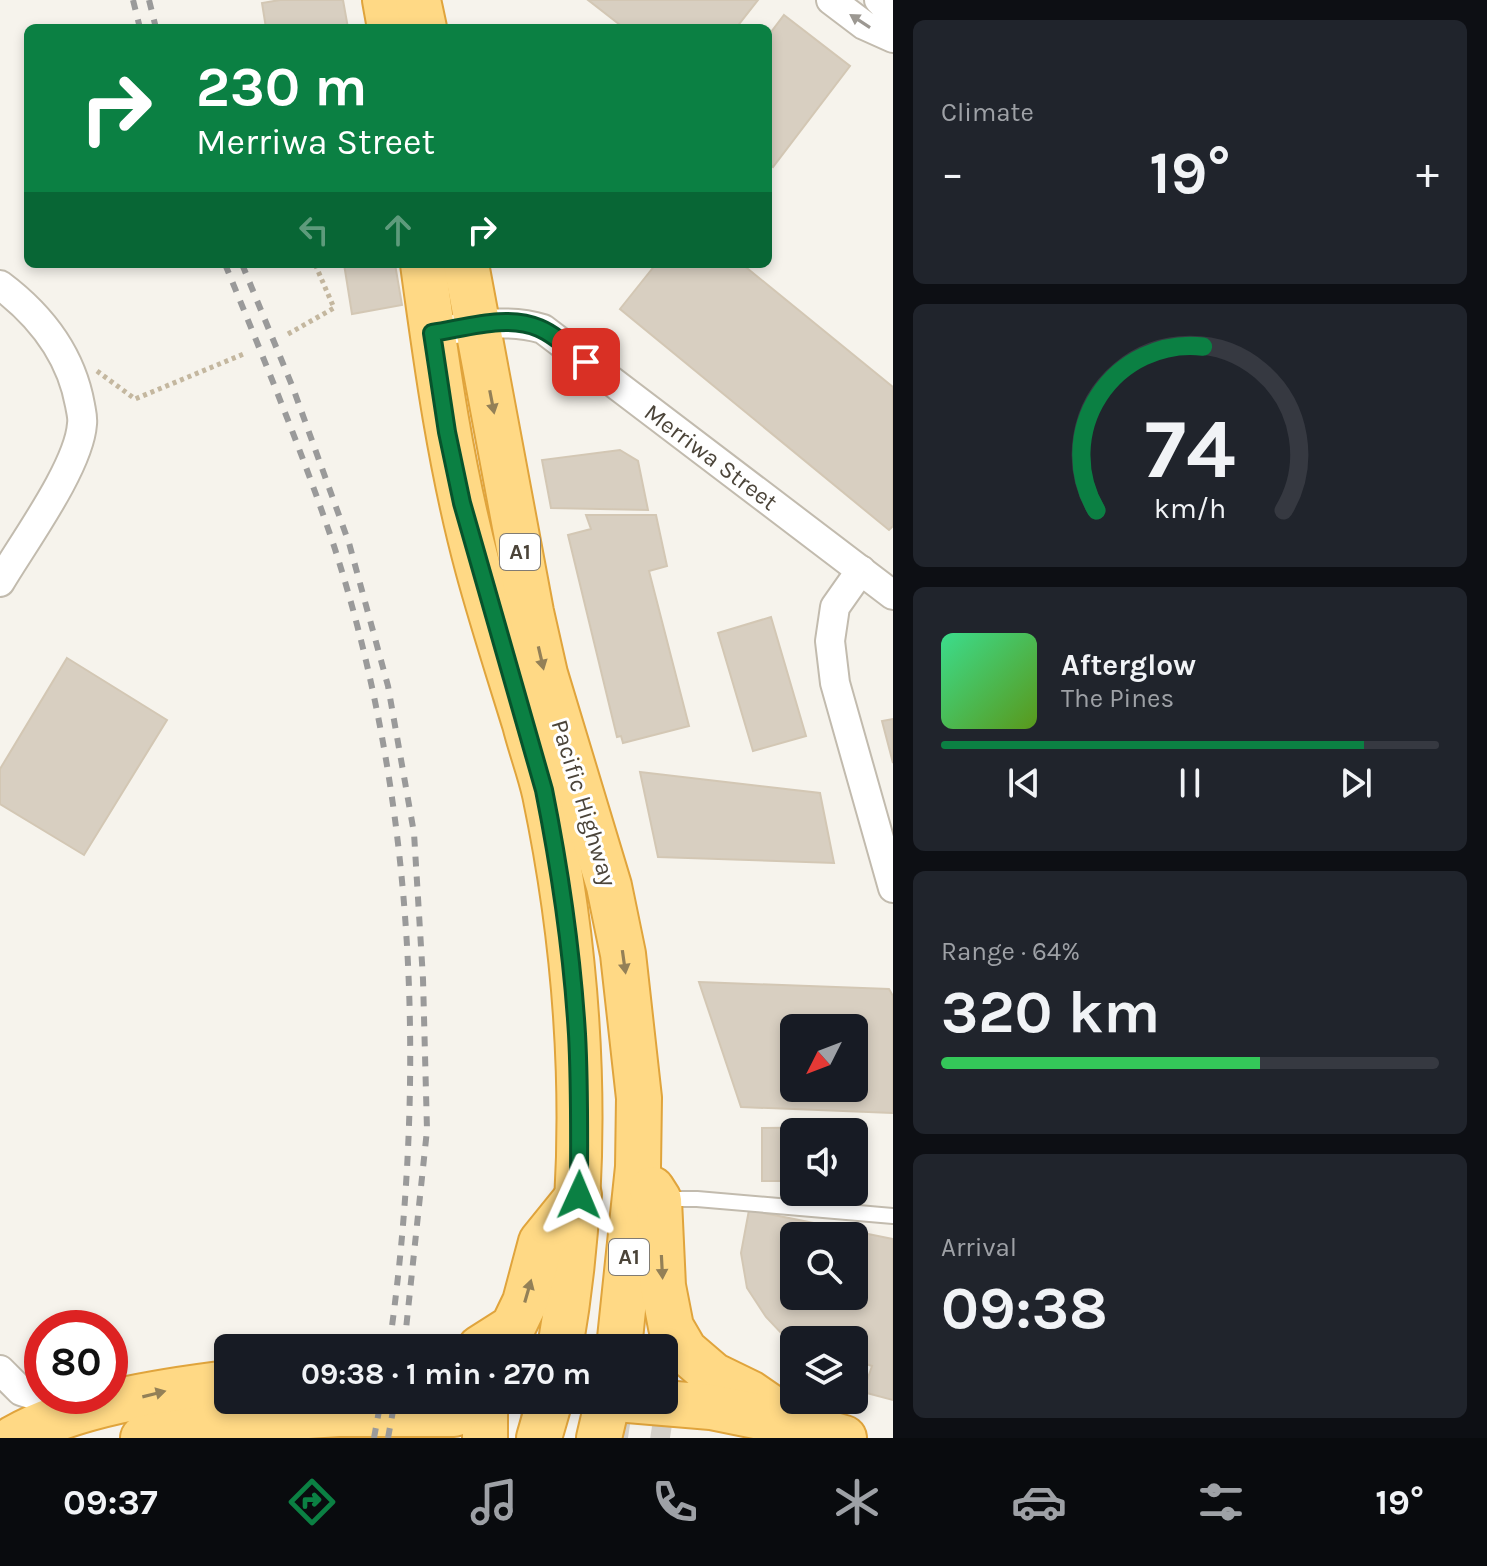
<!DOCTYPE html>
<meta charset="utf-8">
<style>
:root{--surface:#171b24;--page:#20242c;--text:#f1f3f6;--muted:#9ea1a6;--line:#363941;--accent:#0b8043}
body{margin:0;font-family:Karla,sans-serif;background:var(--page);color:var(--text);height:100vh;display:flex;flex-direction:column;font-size:30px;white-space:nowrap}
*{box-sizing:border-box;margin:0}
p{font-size:26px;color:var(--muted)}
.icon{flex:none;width:44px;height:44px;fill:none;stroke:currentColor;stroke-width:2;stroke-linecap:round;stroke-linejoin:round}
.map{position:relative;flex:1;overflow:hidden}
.details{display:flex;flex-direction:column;gap:20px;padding:20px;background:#0d0f14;width:594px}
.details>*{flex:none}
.banner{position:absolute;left:24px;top:24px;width:748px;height:244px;border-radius:12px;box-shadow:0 4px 12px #0003;background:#0b8043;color:#fff;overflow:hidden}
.needle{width:52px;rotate:228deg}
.tools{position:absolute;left:780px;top:1014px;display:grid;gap:16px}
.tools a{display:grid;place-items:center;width:88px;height:88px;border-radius:12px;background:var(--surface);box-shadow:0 4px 12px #0003;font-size:40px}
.speed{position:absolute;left:24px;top:1310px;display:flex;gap:16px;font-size:40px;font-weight:700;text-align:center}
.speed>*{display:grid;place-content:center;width:104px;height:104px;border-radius:50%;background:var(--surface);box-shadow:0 4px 12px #0003;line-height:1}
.speed .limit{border:12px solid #d22;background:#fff;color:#111}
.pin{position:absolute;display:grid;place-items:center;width:68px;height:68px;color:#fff;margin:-34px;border-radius:16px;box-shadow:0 4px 12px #0006}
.me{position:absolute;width:88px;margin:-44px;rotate:1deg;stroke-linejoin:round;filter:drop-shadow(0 0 6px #0008)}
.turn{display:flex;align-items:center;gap:28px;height:168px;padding:0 40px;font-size:36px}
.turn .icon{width:104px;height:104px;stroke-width:2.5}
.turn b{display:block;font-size:56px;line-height:68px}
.lanes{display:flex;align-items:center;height:76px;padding:0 40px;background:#0003;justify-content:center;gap:40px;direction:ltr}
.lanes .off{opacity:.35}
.big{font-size:60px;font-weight:700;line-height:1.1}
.details .card{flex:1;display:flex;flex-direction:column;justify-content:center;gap:12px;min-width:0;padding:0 28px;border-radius:12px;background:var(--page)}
.details .dial{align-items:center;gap:0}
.dial svg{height:208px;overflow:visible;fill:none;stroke:var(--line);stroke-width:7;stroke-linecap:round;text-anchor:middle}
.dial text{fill:var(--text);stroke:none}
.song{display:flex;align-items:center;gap:24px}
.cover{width:96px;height:96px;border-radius:12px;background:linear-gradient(135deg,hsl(150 70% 55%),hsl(90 70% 35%))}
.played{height:8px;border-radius:4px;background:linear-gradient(90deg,var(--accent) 85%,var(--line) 85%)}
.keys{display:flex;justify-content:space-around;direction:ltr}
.heat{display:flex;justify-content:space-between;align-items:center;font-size:44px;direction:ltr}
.charge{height:12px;border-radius:6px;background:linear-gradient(90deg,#34c759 64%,var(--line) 0)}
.trip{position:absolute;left:214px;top:1334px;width:464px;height:80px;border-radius:12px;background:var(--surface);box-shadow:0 4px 12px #0003;font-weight:700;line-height:80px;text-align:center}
.tabs{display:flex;height:128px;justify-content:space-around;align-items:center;background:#090b0e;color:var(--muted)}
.tabs .icon{width:56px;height:56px}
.tabs .on{color:var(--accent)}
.tabs b{font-size:36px;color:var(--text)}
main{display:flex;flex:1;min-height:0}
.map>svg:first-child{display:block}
.building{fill:#d8cfc1;stroke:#d3c7b4;stroke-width:2;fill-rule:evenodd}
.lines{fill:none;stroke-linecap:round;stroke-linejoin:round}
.trunk-tunnel{stroke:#d4d0c8;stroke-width:44;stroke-dasharray:44 22;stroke-linecap:butt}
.service-casing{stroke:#c2bbae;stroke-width:18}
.minor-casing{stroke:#c2bbae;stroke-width:32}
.trunk-casing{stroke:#e0a43c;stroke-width:48}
.path{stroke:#c4b79f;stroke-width:5;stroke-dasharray:4 4;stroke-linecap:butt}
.service{stroke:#fff;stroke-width:14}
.minor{stroke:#fff;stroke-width:28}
.trunk{stroke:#ffd985;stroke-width:44}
.rail{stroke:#9a9a9a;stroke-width:6;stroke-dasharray:10 10;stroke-linecap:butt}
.oneway{fill:#9c9892}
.oneway2{fill:#938057}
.route-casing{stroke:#07532c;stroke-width:20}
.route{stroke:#0b8043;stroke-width:14}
.labels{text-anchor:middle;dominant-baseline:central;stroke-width:6;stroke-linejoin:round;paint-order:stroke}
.shield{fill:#fff;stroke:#817c74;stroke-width:2}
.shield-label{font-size:22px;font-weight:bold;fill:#4b4439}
.street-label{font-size:24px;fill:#4b4439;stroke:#fff}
</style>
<main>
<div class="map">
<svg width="893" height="1438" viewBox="0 0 893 1438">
<rect width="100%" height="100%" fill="#f6f3ec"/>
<!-- building -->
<g class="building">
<path d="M280,0H343L348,28H266L262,3Z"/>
<path d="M588,0H758L736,28H624Z"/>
<path d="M784,15L850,66L773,167L768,163V36Z"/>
<path d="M344,264H395L402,305L352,314Z"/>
<path d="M656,264H742L893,387V526L889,530L620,309Z"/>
<path d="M620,450L638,461L648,510L551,508L542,460Z"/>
<path d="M586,515H656L667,566L649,571L689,726L623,743L621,736L617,737L568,535L591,529Z"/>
<path d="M771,617L806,736L753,751L718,633Z"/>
<path d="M67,658L167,720L84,855L0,804V769Z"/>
<path d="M893,719V763L882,721Z"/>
<path d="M640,772L820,793L834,863L658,857Z"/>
<path d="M699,982L889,989L893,996V1113L741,1107ZM794,1028H854V1088H794Z"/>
<path d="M851,1127V1132H794V1181H762V1128Z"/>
<path d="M749,1210L893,1239V1400L863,1392L872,1366L854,1360V1340H796L783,1335L766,1317L747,1288L741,1253ZM794,1236H854V1296H794Z"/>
</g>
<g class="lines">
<!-- trunk-tunnel -->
<path class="trunk-tunnel" d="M454,1414L544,1419L670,1438"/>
<!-- service casing -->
<g class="service-casing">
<path id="service" d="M662,1199H697L893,1216"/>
</g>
<!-- minor casing -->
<g class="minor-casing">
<g id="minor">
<path d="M831,0L864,25L893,38"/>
<path d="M879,0L893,15"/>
<path d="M0,285C40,315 71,355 80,405C81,411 83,418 82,424C79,467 23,543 0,582"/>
<path d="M432,333C470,327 506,317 543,329L893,595"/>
<path d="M861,570L835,607L830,641L835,683L893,888"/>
<path d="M0,1370L21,1391L79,1410"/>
</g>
</g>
<!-- trunk casing -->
<g class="trunk-casing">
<g id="trunk">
<path d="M385,0L390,28"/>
<path d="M418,0L424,28"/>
<path d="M423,264C437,367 451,468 478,568C492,620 509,672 525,724C531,748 540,771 545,794C583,975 592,1165 560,1348"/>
<path d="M466,264L531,612L545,674L609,886L623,954L639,1098L638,1167L619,1348"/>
<path d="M652,1189L659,1200L663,1286L671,1327L685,1351L713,1375L750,1393L795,1424"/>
<path d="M480,1348L513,1327L525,1302L541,1242L579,1195"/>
<path d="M485,1400V1438"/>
<path d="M628,1400L711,1407L795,1424L844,1438"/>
<path d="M14,1438C71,1405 163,1391 228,1383"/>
<path d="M143,1438L263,1419L338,1414H454"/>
<path d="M539,1438L550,1400"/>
<path d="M599,1438L608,1400"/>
</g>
</g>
<!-- path -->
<g class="path">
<path d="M288,334L334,308L315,264"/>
<path d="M97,371L135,399L246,353"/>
</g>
<!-- service -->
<use href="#service" class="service"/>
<!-- minor -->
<use href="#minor" class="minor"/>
<!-- trunk -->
<use href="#trunk" class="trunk"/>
<!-- rail -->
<g class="rail">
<path d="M133,0L140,28"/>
<path d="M149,0L156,28"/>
<path d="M225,264C263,357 302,451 334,546C417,803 427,1082 389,1348"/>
<path d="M242,264L293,388L349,543L388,686L414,833L423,979L427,1130L404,1348"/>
<path d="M374,1438L381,1400"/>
<path d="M388,1438L395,1400"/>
</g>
</g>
<!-- one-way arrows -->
<defs><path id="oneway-solid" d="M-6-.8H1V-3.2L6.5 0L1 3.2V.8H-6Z" transform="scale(2)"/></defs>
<use class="oneway" href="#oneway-solid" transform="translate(860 21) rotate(-147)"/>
<g class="oneway2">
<use href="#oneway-solid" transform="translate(492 402) rotate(79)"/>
<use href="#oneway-solid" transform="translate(541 658) rotate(77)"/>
<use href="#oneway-solid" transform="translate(624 962) rotate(82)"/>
<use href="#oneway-solid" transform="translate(662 1267) rotate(87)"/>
<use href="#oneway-solid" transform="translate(528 1291) rotate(-74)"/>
<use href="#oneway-solid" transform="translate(154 1394) rotate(-14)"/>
</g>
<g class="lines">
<!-- route casing -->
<g class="route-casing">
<path id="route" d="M579,1195C579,1141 580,1088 577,1034C572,952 560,870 544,790L462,503L447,432L432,333C466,328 507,314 539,328C556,335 572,351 586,362"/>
</g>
<!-- route -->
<use href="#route" class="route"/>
</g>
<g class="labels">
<!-- shield labels -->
<g class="shield">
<rect x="500" y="534" width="40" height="36" rx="6"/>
<rect x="609" y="1239" width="40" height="36" rx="6"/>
</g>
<g class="shield-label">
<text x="520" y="552">A1</text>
<text x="629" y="1257">A1</text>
</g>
<!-- street labels -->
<g class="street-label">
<text transform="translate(711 457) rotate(37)">Merriwa Street</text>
<text transform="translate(584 803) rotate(73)">Pacific Highway</text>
</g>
</g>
</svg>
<div class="tools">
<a><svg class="needle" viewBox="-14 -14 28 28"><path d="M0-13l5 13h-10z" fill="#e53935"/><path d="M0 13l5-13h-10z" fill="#9ea1a6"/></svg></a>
<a><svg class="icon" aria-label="sound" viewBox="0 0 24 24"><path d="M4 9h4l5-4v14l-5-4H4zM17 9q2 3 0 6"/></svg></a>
<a><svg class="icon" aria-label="search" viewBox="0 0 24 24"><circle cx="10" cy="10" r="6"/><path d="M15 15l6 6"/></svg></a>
<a><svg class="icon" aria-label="layers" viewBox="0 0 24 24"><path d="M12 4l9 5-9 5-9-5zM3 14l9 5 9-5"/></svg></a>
</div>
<div class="speed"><div class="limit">80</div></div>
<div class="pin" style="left:586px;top:362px;background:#d93025"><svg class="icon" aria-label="arrive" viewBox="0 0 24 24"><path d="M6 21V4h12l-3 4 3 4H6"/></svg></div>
<svg class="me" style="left:579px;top:1195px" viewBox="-20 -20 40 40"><path d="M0-17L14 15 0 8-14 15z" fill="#0b8043" stroke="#fff" stroke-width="4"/></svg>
<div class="trip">09:38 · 1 min · 270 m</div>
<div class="banner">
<div class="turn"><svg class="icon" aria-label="right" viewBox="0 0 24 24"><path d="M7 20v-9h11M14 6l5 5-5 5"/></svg><div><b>230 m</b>Merriwa Street</div></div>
<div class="lanes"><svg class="icon off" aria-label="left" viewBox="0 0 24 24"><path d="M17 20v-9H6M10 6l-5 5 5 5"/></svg><svg class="icon off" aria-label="ahead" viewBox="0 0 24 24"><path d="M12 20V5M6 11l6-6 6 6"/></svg><svg class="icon" aria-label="right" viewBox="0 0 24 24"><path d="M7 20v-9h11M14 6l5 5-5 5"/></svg></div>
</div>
</div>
<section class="details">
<div class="card"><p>Climate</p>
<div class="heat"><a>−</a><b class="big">19°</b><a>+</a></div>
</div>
<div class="card dial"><svg viewBox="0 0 100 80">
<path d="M14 69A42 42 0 1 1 86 69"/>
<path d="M14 69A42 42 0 0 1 55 6" stroke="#0b8043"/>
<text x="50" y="56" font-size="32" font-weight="700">74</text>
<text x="50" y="72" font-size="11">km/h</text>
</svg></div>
<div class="card">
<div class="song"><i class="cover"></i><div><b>Afterglow</b><p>The Pines</p></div></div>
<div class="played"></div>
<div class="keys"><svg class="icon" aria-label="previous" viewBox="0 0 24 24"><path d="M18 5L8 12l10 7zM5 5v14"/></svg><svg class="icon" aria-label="pause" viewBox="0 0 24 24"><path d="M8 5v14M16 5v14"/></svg><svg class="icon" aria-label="next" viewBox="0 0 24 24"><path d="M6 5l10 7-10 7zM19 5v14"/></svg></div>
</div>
<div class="card"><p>Range · 64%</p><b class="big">320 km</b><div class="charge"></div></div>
<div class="card"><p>Arrival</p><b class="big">09:38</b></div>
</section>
</main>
<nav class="tabs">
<b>09:37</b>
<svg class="icon on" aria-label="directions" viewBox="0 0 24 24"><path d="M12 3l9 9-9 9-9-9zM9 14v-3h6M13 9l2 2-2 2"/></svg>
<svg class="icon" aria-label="music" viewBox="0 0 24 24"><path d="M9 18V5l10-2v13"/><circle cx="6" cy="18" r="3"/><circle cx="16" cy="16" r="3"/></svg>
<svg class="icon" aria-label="phone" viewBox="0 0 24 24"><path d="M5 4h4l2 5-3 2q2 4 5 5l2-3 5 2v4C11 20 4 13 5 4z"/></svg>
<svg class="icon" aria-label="climate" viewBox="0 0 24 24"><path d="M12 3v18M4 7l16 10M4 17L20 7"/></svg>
<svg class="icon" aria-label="car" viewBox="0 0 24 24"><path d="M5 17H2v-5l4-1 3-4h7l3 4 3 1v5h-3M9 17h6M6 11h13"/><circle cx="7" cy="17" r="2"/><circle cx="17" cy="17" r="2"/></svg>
<svg class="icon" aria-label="filters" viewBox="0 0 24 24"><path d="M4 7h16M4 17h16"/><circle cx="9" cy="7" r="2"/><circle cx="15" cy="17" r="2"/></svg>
<b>19°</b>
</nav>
